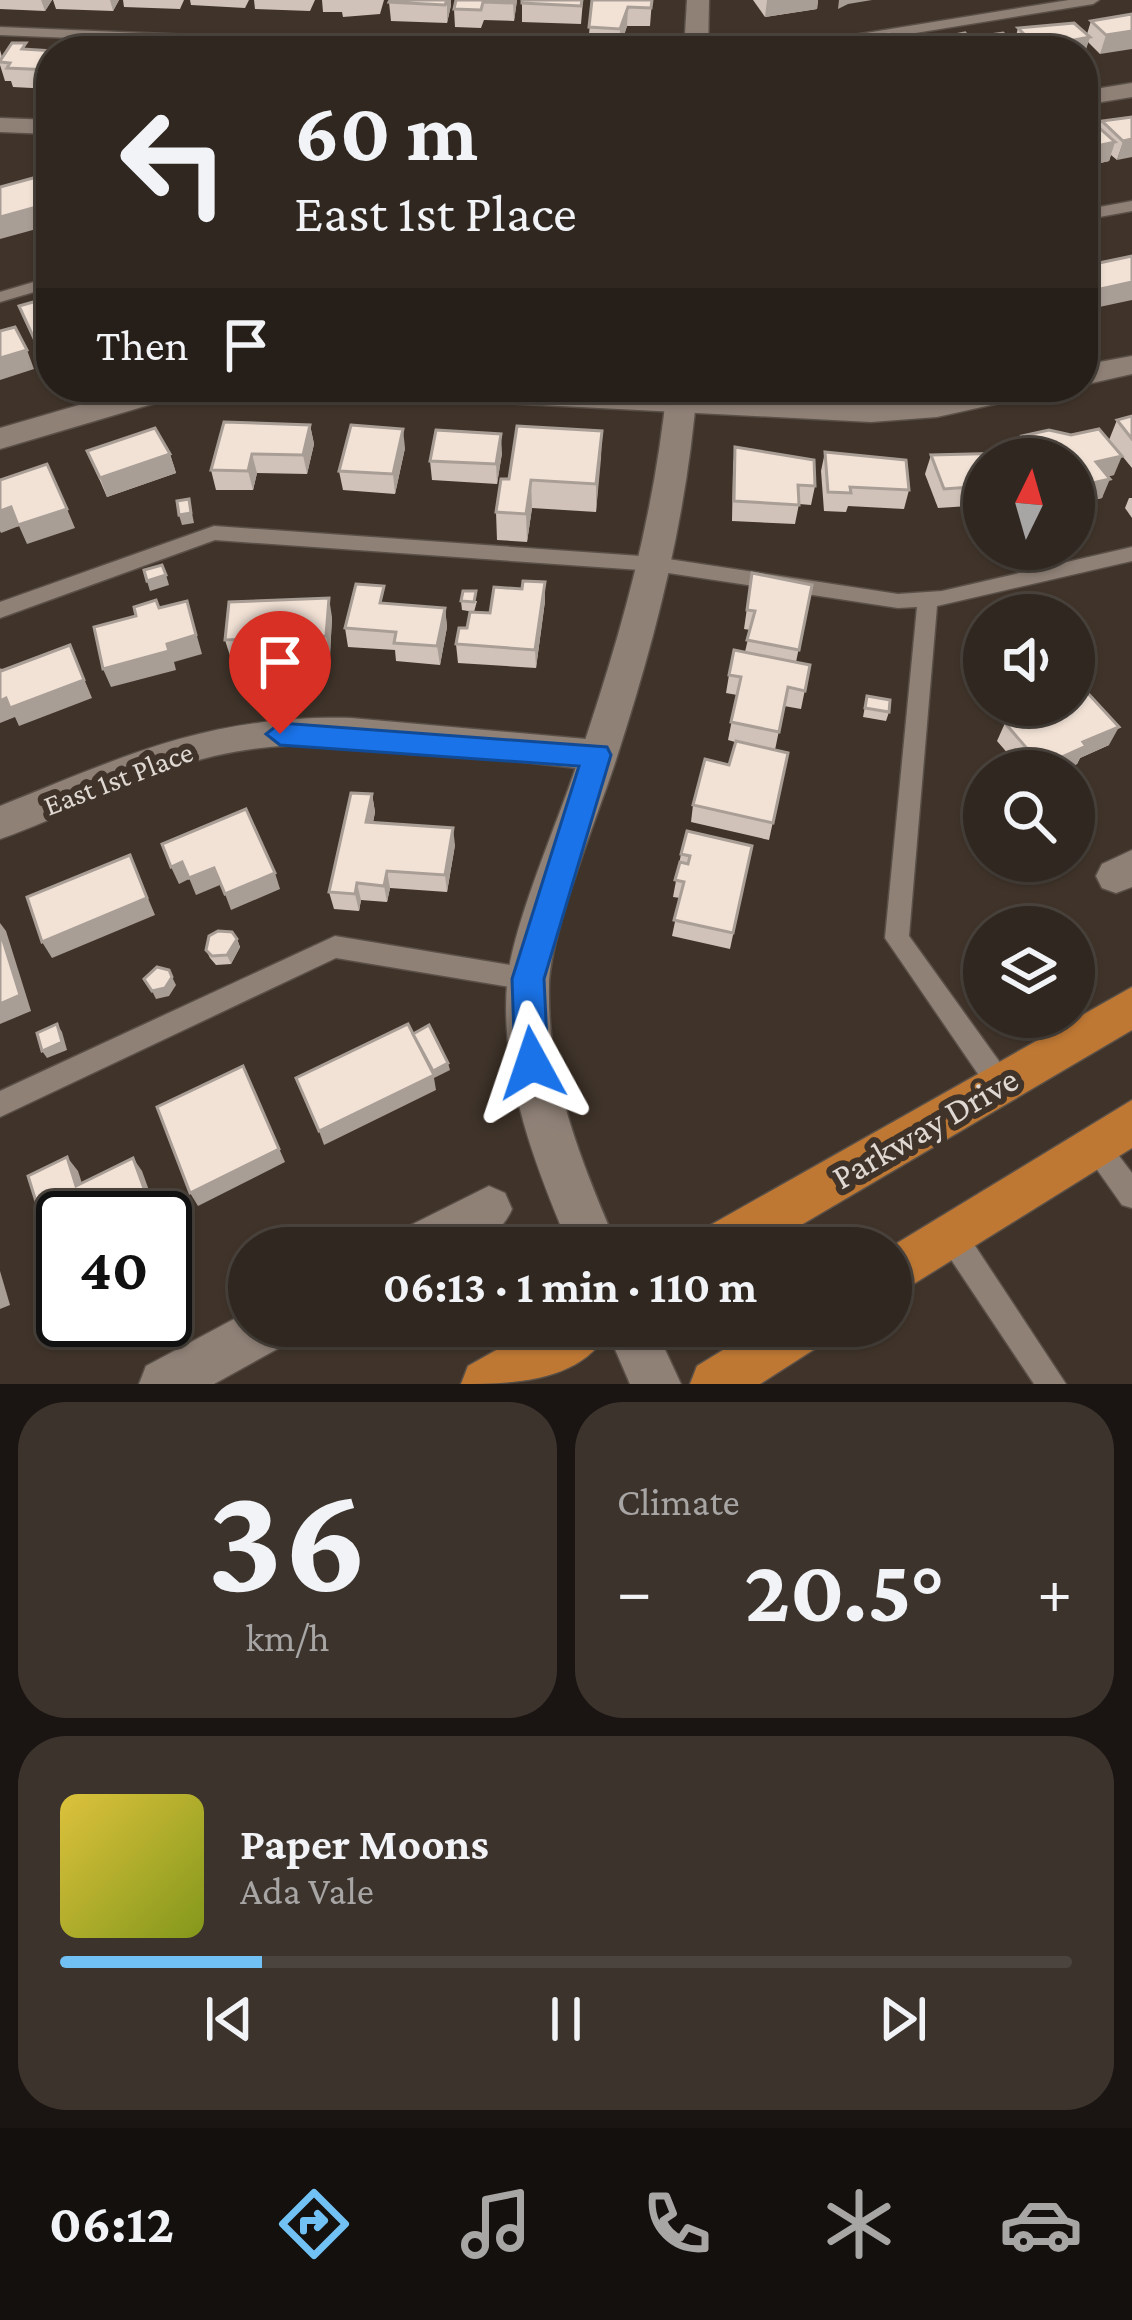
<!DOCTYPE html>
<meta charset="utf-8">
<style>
:root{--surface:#302720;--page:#3c332d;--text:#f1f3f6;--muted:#a8a5a5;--line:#4b443e;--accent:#72c1f5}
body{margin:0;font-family:"Crimson Pro",serif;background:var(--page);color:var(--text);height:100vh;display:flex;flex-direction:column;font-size:45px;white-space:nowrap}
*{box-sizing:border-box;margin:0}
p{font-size:39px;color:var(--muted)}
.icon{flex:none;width:66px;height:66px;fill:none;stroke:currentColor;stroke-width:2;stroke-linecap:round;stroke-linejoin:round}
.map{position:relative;height:1384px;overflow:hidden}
.drawer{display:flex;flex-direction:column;gap:18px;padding:18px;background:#1a1512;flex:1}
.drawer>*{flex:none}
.top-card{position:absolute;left:36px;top:36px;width:1062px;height:366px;border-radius:48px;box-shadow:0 3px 9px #0004,0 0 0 3px var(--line);background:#302720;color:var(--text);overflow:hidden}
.needle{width:78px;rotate:5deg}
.fabs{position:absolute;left:963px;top:438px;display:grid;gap:24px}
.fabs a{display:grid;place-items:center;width:132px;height:132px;border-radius:50%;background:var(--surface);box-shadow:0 3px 9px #0004,0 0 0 3px var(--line);font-size:60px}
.speed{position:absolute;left:36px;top:1191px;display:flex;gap:24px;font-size:60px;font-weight:700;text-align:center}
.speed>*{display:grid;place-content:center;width:156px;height:156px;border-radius:50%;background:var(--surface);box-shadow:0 3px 9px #0004,0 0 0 3px var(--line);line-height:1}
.speed .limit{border:6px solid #111;border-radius:18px;background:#fff;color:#111}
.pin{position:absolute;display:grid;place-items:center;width:102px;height:102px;color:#fff;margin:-123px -51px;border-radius:50% 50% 50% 0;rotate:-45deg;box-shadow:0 0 12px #0007}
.pin .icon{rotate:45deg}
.me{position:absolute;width:132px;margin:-66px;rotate:355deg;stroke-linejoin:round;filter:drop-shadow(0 0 9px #0008)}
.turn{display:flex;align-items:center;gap:42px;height:252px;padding:0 60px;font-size:54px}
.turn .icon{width:156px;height:156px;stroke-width:2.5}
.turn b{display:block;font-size:84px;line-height:102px}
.then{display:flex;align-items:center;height:114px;padding:0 60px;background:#0003;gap:24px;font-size:45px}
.big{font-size:90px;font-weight:700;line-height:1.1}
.drawer .card{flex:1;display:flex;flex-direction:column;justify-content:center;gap:18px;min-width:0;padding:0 42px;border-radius:48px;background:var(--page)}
.drawer .dial{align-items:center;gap:0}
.dial b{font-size:156px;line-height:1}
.song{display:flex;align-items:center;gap:36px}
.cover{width:144px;height:144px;border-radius:18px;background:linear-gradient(135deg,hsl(50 70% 55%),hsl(70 70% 35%))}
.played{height:12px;border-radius:6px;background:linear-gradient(90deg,var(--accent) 20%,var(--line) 20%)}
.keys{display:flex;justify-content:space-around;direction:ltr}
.heat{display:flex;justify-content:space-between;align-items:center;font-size:66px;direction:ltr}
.drawer .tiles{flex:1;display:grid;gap:18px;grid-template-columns:1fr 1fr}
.card:last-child{grid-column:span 2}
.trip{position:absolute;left:228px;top:1227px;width:684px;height:120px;border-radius:60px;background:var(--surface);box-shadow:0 3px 9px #0004,0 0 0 3px var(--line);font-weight:700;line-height:120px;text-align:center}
.tab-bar{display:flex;height:192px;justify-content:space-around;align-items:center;background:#13100d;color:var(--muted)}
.tab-bar .icon{width:84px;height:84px}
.tab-bar .on{color:var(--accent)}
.tab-bar b{font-size:54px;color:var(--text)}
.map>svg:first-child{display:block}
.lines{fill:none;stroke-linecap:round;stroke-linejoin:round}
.service-casing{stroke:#5a5048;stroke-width:3}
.minor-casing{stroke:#5a5048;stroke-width:3}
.tertiary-casing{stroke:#5a5048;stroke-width:3}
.trunk-casing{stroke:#5a5048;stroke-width:3}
.service{fill:#8f8176;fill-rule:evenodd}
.minor{fill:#8f8176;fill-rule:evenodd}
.tertiary{fill:#8f8176;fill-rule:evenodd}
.trunk{fill:#be7834;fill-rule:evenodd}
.wall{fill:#d0c2b8}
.shaded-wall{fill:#a99e96}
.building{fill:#f2e2d6;stroke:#a99e96;stroke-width:3}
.route{fill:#1a73e8;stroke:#114b97;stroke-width:3}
.labels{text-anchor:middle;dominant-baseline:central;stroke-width:12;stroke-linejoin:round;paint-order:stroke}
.street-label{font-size:30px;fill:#e0d8d2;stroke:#40342a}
.near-street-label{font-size:36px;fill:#e0d8d2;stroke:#40342a}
</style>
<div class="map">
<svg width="1132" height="1384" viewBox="0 0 1132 1384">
<rect width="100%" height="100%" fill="#40342a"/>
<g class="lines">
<!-- service casing -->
<g class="service-casing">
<g id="service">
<path d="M1069,0H1099L1093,4L805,51H773L780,47Z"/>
<path d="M0,27L477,47L484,51H381L0,35Z"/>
<path d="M1132,201V211L1083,220V210Z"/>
<path d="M51,277V287L0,302V292Z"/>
<path d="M214,526L655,557L898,594L942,591L1132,547V561L937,606L909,936L1009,1075L1013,1084L1009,1093L1000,1096L991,1093L885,938L917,607L898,608L655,571L215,540L0,618V602Z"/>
<path d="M335,936L528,968L537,971L540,979L537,987L528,990L336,958L0,1117V1091Z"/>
<path d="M1095,1132L1104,1136L1132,1173V1208L1122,1205L1086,1154L1082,1145L1086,1136Z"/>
<path d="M952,1222L962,1226L1066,1384H1034L942,1246L938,1236L942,1226Z"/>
</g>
</g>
<!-- minor casing -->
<g class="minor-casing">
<g id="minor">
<path d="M1132,83V97L1083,105V91Z"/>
<path d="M0,118L51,120V134L0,132Z"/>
<path d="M1132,356V374L1083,385V365Z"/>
<path d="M141,387H190L186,394L0,449V428Z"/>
<path d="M373,387H579L871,402L983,387H1044L1040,394L937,417L871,422L388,397Z"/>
<path d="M351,718L597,740L610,744L616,755L610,766L597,770C473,759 337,727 214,756C139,774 72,814 0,839V806C127,755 210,715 351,718Z"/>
<path d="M489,1186L505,1193L512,1209C493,1255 434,1248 392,1248L399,1231Z"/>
<path d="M249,1311V1326H295L288,1343L214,1384H139L146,1366Z"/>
</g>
</g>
<!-- tertiary casing -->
<g class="tertiary-casing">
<g id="tertiary">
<path d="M687,0H709L708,51H684Z"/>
<path d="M667,387H697C687,516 656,637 616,760C598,816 550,931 549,986C547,1080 582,1163 618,1248H570C535,1165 500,1076 507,984C511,929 557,824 576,767C619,642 654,519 667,387Z"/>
<path d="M1132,850V887L1116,893L1102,888L1096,876L1102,864Z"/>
<path d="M605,1326H654L681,1384H630Z"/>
</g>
</g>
<!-- trunk casing -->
<g class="trunk-casing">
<g id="trunk">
<path d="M1132,987V1030L762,1248H693L700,1231Z"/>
<path d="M1132,1100V1148L891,1298L889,1248Z"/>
<path d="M539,1326H610C587,1382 512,1384 461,1384L468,1366Z"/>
<path d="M762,1326H831L824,1343L760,1384H690L697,1366Z"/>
</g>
</g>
<!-- service -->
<use href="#service" class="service"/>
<!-- minor -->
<use href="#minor" class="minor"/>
<!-- tertiary -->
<use href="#tertiary" class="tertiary"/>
<!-- trunk -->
<use href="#trunk" class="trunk"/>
</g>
<!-- wall -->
<g class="wall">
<path d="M0,0H52L45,11L0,9Z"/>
<path d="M53,0H119L113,11L56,9Z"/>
<path d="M123,0H184L180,9L124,7Z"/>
<path d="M190,0H249L245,8L191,5Z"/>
<path d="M254,0H315L310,11L255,9Z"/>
<path d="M322,0H384L380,14L343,17L342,12H323Z"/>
<path d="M456,0H517L514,21L484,20L481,28L455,27L454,9Z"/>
<path d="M583,0L581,24L522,22V3Z"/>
<path d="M592,0H652L650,26H627L620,47L588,46Z"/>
<path d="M753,0H818L817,9L765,17Z"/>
<path d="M389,2L451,5L447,23L391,21Z"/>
<path d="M1132,14L1100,54L1088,42L1083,56V51H946L950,36L1014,44L1018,28L1087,34L1091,21Z"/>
<path d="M873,36L898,45L896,51H876L872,46Z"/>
<path d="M0,50L2,57L28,50L51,51V89L13,87L11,81H5L0,65Z"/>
<path d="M1132,117L1117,160L1111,155L1109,161L1083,167V125L1099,128L1102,121Z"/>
<path d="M1132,256L1090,309L1083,302V261L1094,264Z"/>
<path d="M1132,416V468L1109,440L1117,420Z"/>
<path d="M310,425L314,444L307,474L257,473L253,490H216L211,470Z"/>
<path d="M602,431L596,512L532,508L527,542L497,540L496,512L509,479Z"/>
<path d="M1022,436L1114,475L1108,476L1102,498L1080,503L1074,496V459H1019L1016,455Z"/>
<path d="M735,447L815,486L811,505L799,504L795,524L732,521L733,467Z"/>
<path d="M405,448L395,494L343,490L339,471Z"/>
<path d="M87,451L170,454L176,473L107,497Z"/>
<path d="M825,452L909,490L904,509L848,506L846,512L824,511L821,471Z"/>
<path d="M502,453L497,484L432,480L430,461Z"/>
<path d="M931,455L984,459V505L938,508L925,474Z"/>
<path d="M1129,498H1132V518L1125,508Z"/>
<path d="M752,573L812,585L796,662L810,665L801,709L784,706L775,750L788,753L769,840L691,822L693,805L729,765L735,742L728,740L737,695L726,693L729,675L745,652L750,630L744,629Z"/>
<path d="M461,601H477L474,612L462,610Z"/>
<path d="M545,601L536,668L458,663L456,644L490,613Z"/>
<path d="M386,604L445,608L447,627L440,665L396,661L395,650L348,647L345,628Z"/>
<path d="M332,617L330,655L231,659L225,640Z"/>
<path d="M867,696L889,712L886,721L863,717Z"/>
<path d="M1005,723L1109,745L1080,758L1077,764L1061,771H1023L997,741Z"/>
<path d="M372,794L375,812L373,822L455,845L447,892L390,888L387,902L361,900L359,911L334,909L329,892Z"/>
<path d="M752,846L730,949L672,936L680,898L673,897L681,854Z"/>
<path d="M237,939L240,947L231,964L216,965L210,958L206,950Z"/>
</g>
<!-- shaded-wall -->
<g class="shaded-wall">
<path d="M41,0H52L45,11Z"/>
<path d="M110,0H119L113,11Z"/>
<path d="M447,0H451V5L447,23Z"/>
<path d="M514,0H517L514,21L513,3Z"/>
<path d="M767,0H818L817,9L765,17Z"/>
<path d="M839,0H872L848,4L838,9Z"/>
<path d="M628,7L627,26L620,47V29Z"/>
<path d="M1132,31V49L1100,54L1106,35Z"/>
<path d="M1090,37L1084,56L1083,51H1036L1037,47Z"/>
<path d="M898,45L896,51H880L881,47Z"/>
<path d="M1132,139V157L1117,160L1123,141Z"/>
<path d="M1115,142L1109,161L1083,167V149Z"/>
<path d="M51,203V225L0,239V217Z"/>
<path d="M1132,282V300L1090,309L1096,290Z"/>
<path d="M51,341V363L44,365L37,345Z"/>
<path d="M27,350L34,369L0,380V358Z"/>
<path d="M310,425L314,444L307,474L303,455Z"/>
<path d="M403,429L405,448L395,494L393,474Z"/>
<path d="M602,431L601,459L596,512V484Z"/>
<path d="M501,434L502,453L497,484L496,464Z"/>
<path d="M170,454L176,473L107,497L100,478Z"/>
<path d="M252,454L257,473L253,490L248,471Z"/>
<path d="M1122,456L1114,475L1088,481L1096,462Z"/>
<path d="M1110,479L1102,498L1080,503L1088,484Z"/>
<path d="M531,480L532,508L527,542L526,514Z"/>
<path d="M189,499L194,523L182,525L179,515Z"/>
<path d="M11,507L67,509L75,528L27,544L19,526L1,533L0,531V511Z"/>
<path d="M166,575L169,585L150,591L147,581Z"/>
<path d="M545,582V601L536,668L535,650Z"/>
<path d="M329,598L332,617L330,655L326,636Z"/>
<path d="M187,601L202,654L174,662L176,670L111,687L103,669L167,644Z"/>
<path d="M445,608L447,627L440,665L437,646Z"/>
<path d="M70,645L92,698L19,726L15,717L0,723V701Z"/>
<path d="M1119,727L1109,745L1080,758L1077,764L1061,771H1039L1042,766L1083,742Z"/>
<path d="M372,794L375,812L370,839L366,822Z"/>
<path d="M453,828L455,845L447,892L445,875Z"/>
<path d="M130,855L155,915L52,958L42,942Z"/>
<path d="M182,862L189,879L179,884L171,867Z"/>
<path d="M214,868L220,885L196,895L189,878Z"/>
<path d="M387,871L390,888L387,902L384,886Z"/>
<path d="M275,873L280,889L231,910L225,894Z"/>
<path d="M357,883L361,900L359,911L355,894Z"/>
<path d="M0,923L6,931L31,1011L0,1024Z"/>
<path d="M237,939L240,947L231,964L227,955Z"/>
<path d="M172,977L176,985L169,996L156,999L152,991Z"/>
<path d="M57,1024L62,1032L67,1050L47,1058L42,1051Z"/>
<path d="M448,1063L450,1070L434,1078L436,1090L324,1145L319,1131L433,1075V1071Z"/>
<path d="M243,1066L285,1162L198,1206L190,1193Z"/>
<path d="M67,1157L78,1171L87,1199L76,1186Z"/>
<path d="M133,1158L142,1171L159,1218H149Z"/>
<path d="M0,1271L10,1305L0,1309Z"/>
</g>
<!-- building -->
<g class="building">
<path d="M390,0H447L445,5L389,2Z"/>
<path d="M456,0H514L513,3L483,2L481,10L454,9Z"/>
<path d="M522,0H582L581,6L522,3Z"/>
<path d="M592,0H652L651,8L628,7L620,29L589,27Z"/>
<path d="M1132,14V31L1106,35L1091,21Z"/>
<path d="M1074,23L1090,37L1037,47L1018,28Z"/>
<path d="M965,33L969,38L1003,33L1017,47L1005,51H964L950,36Z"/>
<path d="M889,34L898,45L881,47L873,36Z"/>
<path d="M12,43H26L22,49L54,51H51V70L7,68L10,63L0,62V61Z"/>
<path d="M181,45L213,46L211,51H178Z"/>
<path d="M940,46L945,51H906Z"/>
<path d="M1132,117V139L1123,141L1102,121Z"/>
<path d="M1083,125H1096L1115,142L1083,149Z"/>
<path d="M44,175L51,188V203L0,217V187Z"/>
<path d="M1132,256V282L1096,290L1083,275V261L1090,260L1094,264Z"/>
<path d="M51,297V341L37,345L19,306Z"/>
<path d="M15,327L27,350L0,358V331Z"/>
<path d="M1132,416V439L1117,420Z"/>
<path d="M224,422L310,425L303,455L252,454L248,471L211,470Z"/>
<path d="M351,425L403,429L393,474L339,471Z"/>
<path d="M517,426L602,431L596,484L531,480L526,514L496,512L501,479H509Z"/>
<path d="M155,428L170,454L100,478L87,451Z"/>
<path d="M1099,429L1122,456L1096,462L1110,479L1088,484L1074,467V459H1040L1022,436L1049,430L1071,435Z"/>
<path d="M436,430L501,434L496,464L430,461Z"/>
<path d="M735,447L814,460L815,486L798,485L799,505L734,501Z"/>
<path d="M825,452L906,460L909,490L850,487L851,493L828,492Z"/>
<path d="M1011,453L1013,459H984V486L944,489L931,455Z"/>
<path d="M47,464L67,509L18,525L11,507L0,511V480Z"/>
<path d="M189,499L191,513L179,515L177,501Z"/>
<path d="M162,565L166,575L147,581L144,570Z"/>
<path d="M752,573L812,585L799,650L747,640L755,611L747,610Z"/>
<path d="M523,581L545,582L535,650L456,644L459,628H467L470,612L490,613L494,587L522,589Z"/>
<path d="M356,584L384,586L380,603L445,608L437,646L394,643L396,632L345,628Z"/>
<path d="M463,591H476L474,602L461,601Z"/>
<path d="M329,598L326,636L225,640L229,602Z"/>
<path d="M156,600L159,608L187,601L196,635L167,644L169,651L103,669L94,627L136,616L134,607Z"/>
<path d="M70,645L84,680L10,708L6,698L0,701V669L1,671Z"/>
<path d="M734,650L810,665L805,691L788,687L779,732L731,722L741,677L729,675Z"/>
<path d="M1084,689L1119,727L1083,742L1086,746L1042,766L1005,723L1046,705H1074V693Z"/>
<path d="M867,696L890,700L889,712L865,708Z"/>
<path d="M736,741L788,753L773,823L693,805L705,759L729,765Z"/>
<path d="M351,793L372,794L366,822L453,828L445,875L387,871L384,886L357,883L355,894L329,892Z"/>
<path d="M246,809L275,873L225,894L214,868L189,878L182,862L171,867L162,844Z"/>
<path d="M687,831L752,846L733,933L674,920L684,882L675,880L680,862L688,864L690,856L681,854Z"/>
<path d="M130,855L147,898L42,942L27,897Z"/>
<path d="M0,931L20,995L0,1004Z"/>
<path d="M218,931L232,932L237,939L227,955L212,956L206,950L209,936Z"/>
<path d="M157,967L169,970L172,977L165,988L152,991L144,979Z"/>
<path d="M57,1024L62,1042L42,1051L37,1033Z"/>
<path d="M408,1024L434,1075L319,1131L296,1078Z"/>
<path d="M429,1025L448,1063L433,1071L413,1034Z"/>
<path d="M243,1066L279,1149L190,1193L157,1107Z"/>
<path d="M67,1157L76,1186L133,1158L154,1216L149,1218H63V1262L56,1265L28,1176Z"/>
</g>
<!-- route -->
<path class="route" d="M280,723L607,747L611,755L544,979L548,1063L543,1074L532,1079L520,1074L515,1063L512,979L579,766L280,745L266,734Z"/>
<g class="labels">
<!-- street labels -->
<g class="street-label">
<text transform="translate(118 778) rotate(-21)">East 1st Place</text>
</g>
<!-- near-street labels -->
<g class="near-street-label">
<text transform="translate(925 1128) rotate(-30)">Parkway Drive</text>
</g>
</g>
</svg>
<div class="fabs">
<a><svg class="needle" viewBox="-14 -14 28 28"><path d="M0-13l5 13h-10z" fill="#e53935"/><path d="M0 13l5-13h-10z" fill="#a8a5a5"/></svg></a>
<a><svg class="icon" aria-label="sound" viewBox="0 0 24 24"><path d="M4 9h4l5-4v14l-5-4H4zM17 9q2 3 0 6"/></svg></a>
<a><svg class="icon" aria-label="search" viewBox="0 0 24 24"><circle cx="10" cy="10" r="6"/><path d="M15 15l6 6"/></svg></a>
<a><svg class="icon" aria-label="layers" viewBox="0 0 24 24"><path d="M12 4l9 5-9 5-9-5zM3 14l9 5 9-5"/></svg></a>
</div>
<div class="speed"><div class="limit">40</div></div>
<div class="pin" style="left:280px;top:734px;background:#d93025"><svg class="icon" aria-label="arrive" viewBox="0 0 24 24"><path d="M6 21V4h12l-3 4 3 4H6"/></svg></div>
<svg class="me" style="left:532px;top:1063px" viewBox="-20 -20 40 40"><path d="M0-17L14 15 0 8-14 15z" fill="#1a73e8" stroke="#fff" stroke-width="4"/></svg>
<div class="trip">06:13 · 1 min · 110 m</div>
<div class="top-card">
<div class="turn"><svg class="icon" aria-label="left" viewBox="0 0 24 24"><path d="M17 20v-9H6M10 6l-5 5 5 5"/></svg><div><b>60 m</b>East 1st Place</div></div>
<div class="then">Then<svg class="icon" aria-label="arrive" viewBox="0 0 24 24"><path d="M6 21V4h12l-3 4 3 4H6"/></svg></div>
</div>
</div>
<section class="drawer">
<div class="tiles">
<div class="card dial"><b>36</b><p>km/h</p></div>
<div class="card"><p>Climate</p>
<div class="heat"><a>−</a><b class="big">20.5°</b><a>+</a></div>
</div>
<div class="card">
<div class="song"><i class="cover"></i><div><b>Paper Moons</b><p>Ada Vale</p></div></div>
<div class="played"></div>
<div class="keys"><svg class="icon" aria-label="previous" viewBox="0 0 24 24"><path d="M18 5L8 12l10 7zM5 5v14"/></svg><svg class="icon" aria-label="pause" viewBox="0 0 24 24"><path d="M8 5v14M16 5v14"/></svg><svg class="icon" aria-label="next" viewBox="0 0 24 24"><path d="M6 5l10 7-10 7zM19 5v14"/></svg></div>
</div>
</div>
</section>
<nav class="tab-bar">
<b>06:12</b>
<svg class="icon on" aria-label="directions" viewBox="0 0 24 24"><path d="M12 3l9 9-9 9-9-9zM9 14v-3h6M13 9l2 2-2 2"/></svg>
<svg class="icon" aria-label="music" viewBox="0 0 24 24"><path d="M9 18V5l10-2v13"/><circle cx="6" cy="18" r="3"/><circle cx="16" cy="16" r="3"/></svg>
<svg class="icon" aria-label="phone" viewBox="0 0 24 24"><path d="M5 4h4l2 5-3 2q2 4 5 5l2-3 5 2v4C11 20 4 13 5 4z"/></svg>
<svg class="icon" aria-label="climate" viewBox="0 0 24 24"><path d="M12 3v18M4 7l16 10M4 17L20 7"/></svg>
<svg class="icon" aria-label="car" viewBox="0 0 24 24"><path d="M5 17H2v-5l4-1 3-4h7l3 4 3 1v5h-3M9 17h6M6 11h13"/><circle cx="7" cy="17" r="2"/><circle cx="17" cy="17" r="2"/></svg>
</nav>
